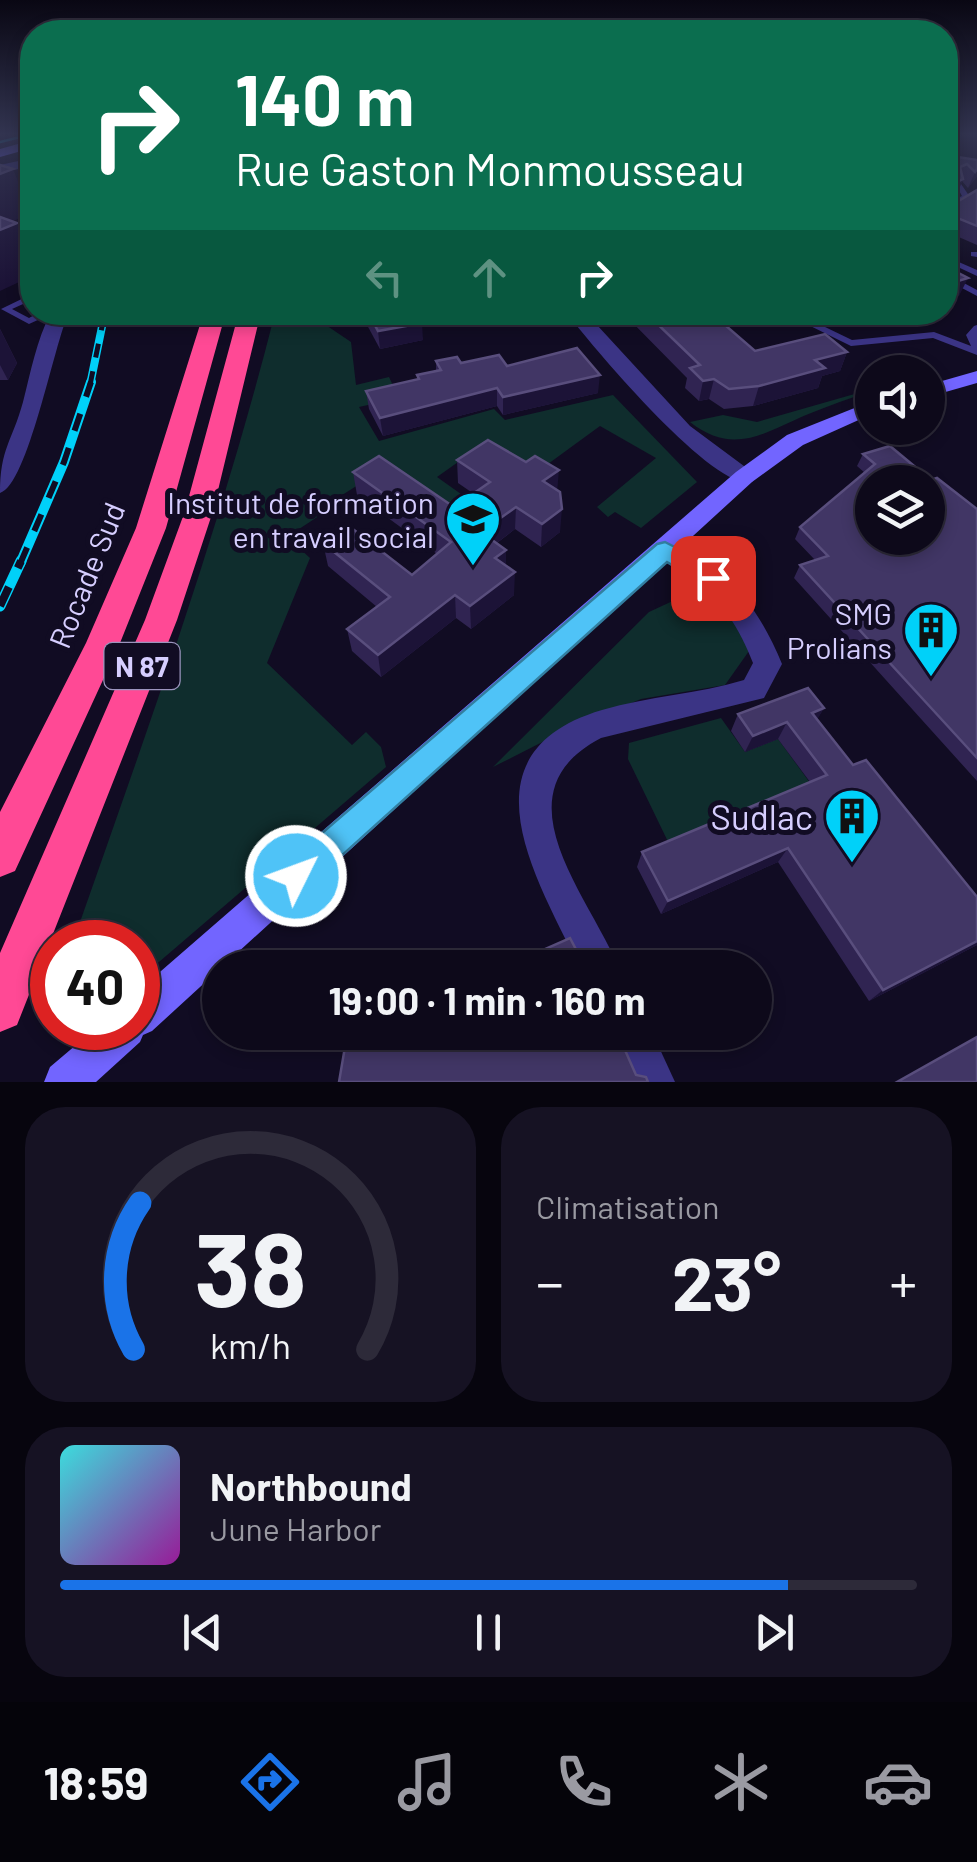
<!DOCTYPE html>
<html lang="fr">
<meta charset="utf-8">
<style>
:root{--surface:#0d091a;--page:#161223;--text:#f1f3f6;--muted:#9a9aa2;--line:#2d2a39;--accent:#1a73e8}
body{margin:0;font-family:Barlow,sans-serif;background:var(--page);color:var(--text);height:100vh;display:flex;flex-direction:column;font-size:38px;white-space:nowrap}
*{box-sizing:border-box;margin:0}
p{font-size:32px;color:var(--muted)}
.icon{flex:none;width:55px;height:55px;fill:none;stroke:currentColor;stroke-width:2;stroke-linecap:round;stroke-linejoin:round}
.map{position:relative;height:1082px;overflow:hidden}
.drawer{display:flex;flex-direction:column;gap:25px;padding:25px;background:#07050e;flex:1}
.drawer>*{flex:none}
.guide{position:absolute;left:20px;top:20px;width:938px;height:305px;border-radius:40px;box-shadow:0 5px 15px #0003,0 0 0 2px var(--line);background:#0b6e4f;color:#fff;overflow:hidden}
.tools{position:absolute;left:855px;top:355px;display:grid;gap:20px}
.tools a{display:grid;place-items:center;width:90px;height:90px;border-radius:50%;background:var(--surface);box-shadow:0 5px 15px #0003,0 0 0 2px var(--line);font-size:50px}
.speed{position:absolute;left:30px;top:920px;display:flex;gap:20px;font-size:50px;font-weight:700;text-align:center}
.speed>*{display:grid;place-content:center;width:130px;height:130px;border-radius:50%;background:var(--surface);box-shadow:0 5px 15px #0003,0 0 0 2px var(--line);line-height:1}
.speed .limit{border:15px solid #d22;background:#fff;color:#111}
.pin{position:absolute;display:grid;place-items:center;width:85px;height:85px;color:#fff;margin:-42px;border-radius:20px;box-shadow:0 5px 15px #0006}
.me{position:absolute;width:110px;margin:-55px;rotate:48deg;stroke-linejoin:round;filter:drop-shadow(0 0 8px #0008)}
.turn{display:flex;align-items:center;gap:35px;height:210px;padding:0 50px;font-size:45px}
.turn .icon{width:130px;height:130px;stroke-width:2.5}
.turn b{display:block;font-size:70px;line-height:85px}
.lanes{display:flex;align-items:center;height:95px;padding:0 50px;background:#0003;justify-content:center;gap:50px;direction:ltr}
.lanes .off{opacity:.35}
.big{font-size:75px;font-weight:700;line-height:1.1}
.drawer .tile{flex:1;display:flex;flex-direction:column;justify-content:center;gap:15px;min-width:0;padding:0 35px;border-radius:40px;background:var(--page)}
.drawer .dial{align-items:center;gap:0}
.dial svg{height:260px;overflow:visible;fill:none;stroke:var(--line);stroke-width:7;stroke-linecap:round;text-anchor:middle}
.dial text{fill:var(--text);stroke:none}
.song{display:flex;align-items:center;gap:30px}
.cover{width:120px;height:120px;border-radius:15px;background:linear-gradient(135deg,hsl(180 70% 55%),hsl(300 70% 35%))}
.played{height:10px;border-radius:5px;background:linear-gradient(90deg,var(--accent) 85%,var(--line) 85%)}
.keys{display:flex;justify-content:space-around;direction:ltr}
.heat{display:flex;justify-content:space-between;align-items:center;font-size:55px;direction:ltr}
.drawer .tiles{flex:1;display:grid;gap:25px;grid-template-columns:1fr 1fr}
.tile:last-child{grid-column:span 2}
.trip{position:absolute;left:202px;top:950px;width:570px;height:100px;border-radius:50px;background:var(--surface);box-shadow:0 5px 15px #0003,0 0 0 2px var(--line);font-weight:700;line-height:100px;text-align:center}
.tab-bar{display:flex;height:160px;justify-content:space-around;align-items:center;background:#05040a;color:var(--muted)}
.tab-bar .icon{width:70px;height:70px}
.tab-bar .current{color:var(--accent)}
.tab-bar b{font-size:45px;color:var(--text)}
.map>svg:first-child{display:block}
.green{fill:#0f2d2d}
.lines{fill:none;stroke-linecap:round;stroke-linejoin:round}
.lane{fill:#3b3485;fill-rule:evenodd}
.street{fill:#3b3485;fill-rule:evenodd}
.secondary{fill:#7265ff;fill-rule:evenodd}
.highway{fill:#ff4995;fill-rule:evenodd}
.tram{stroke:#00d1f9;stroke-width:2.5}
.rail-far2-casing{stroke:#00d1f9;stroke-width:8}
.rail-far1-casing{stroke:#00d1f9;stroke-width:10}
.rail-casing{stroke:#00d1f9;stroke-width:11}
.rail-far2{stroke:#110c23;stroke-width:5;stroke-dasharray:14;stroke-linecap:butt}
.rail-far1{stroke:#110c23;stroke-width:6;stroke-dasharray:18;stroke-linecap:butt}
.rail{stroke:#110c23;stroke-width:8;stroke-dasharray:21;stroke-linecap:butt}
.wall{fill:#302452}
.shaded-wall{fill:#1c1337}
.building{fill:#413665;stroke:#594e7d;stroke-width:2.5;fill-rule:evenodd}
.route{fill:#4fc3f7;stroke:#337fa1;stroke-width:2.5}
.labels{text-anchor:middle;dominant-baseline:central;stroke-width:10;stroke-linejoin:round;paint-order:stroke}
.shield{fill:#110c23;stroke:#9b94bd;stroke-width:2.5}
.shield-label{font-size:28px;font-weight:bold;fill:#d6ceff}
.poi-label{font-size:30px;fill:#d6ceff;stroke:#110c23;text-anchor:end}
.street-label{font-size:30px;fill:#d6ceff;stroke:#110c23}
.near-poi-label{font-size:35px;fill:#d6ceff;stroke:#110c23;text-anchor:end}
</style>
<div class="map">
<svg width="977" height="1082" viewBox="0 0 977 1082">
<rect width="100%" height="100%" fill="#110c23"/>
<!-- green -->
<g class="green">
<path d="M275,313H308L351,342L356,385L389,377L399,398L359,407L379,441L494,409L505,420L613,395L697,482L641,528L615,512L608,517L597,507L656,458L600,426L537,472L482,445L437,477L482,509L465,518L377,473L339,497L340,502L287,537L310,558L267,663L352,745L366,732L381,747L386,767L138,980V942H73C146,734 221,527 275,313Z"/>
<path d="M872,382V391C850,398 828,406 806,415C764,433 733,456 690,422L723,415L757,422L865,391L860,386Z"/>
<path d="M703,594L735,614L749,651L725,685L641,699L564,731L493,767L649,612L677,599Z"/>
<path d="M721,718L745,752L778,739L816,791L673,852L628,759L629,743Z"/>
</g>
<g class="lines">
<!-- lane -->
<g class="lane">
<path d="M959,183L961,184L970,197L945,209V204L962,196L956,185Z"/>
<path d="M971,252H977V257L971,256Z"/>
<path d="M945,256L977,270V276L945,261Z"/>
<path d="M945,273L977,290V296L945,279Z"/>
<path d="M32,294V300L12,309L29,318L40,312H52L51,314L29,324L1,309Z"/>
<path d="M782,312H794L852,340L934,332L971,346L966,335L974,326L977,325V355L933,338L851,346Z"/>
<path d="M858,409L872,417V425L854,414V410Z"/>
<path d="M875,428H885L887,432L882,435L878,434Z"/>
<path d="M737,564L742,566L743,569L742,572L713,583L708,581L706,578L708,575Z"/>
</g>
<!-- street -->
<g class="street">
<path d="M32,158V166L0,173V165Z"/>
<path d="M51,312H69C54,344 28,485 0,493C0,448 12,442 23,402C31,371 36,342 51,312Z"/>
<path d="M566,312H585L690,426L752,472L756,477L752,482C715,493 591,345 566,312Z"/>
<path d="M665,541C724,559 760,610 782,664L764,698L601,738C495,793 588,894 619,968H580C537,879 457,753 602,710C649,696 698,694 744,680L753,663C740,629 722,600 692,578C679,569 661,563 652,550L656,543Z"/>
<path d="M611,1032H652L675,1082H633Z"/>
</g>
<!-- secondary -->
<g class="secondary">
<path d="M32,140V148L0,157V149Z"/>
<path d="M977,371V383L928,397V385Z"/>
<path d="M872,401V414L803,445L752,482L152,1031L143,1035L140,1042L96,1082H44L50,1067L96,1028H138V991L736,472L787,435Z"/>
</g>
<!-- highway -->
<g class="highway">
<path d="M204,312H226L166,528L120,643L15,871L0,877V812L86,643L136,528Z"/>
<path d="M239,312H261L213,511L177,620L17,1025L0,1032V953L145,620L185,511Z"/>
</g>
<!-- tram -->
<path class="tram" d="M0,142L32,134"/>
<!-- rail-far2 casing -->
<g class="rail-far2-casing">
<path id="rail-far2" d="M90,385L105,312"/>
</g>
<!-- rail-far1 casing -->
<g class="rail-far1-casing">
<path id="rail-far1" d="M20,564L64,462L91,382"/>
</g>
<!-- rail casing -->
<g class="rail-casing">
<path id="rail" d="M0,606L21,561"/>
</g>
<!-- rail-far2 -->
<use href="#rail-far2" class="rail-far2"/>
<!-- rail-far1 -->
<use href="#rail-far1" class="rail-far1"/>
<!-- rail -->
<use href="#rail" class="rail"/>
</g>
<!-- wall -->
<g class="wall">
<path d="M945,155L977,160V176L968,188L962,181L957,194L946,199L945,202Z"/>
<path d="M977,190V245L945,231V209Z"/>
<path d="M360,312H415L423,340L380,349Z"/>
<path d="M622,312H710L755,351L847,352L840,371L822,376L818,388L753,406L724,409L709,399L699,401L685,388L687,378Z"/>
<path d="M835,312H865L845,319Z"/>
<path d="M0,329L17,363L8,380H0Z"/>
<path d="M436,361L507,366L598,393L503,415L497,406L383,436L369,409L366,391L418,379L417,375L436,371Z"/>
<path d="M863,454L931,480L977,509V781L794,578L800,565L815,560L795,539L800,527L865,473L857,466Z"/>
<path d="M457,460L557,490L560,532L541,547L515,529L497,543L506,550V566L514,595L471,629L456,618L381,677L352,651L347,629L377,607L328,566L323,543L412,575L437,554L357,495L353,472L454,507L474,494L458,483Z"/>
<path d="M824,708L817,719L977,945L869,1001L778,862L661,914L637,867L642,852L810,782L778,739L745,752L731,731L738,714Z"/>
</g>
<!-- shaded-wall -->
<g class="shaded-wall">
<path d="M13,169L31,213L0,227V174Z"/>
<path d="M977,169V176L968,188L975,172Z"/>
<path d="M963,179L957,194L946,199L950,185Z"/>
<path d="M17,223L32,258V276L0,291V230Z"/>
<path d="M968,278L959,296L945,301V285Z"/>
<path d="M484,312H504V314L484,319Z"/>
<path d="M847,312H865L845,319Z"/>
<path d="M422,323L423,340L380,349L378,331Z"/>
<path d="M0,329L17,363L8,380L0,365Z"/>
<path d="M847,352L840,371L822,376L818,388L753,406L759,386L815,360Z"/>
<path d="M600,375L598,393L503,415V397Z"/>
<path d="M714,379L709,399L699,401L703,381Z"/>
<path d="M497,388V406L383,436L380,418Z"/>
<path d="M559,470L557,493L543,481Z"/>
<path d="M516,507L515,529L481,555V532Z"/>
<path d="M562,509L560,532L541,547L542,524Z"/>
<path d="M506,550V573L495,558Z"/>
<path d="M515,572L514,595L471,629L470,606Z"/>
<path d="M455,595L456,618L381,677L378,655Z"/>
<path d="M824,708L814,725L812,713Z"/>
<path d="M787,722L778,739L745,752L753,736Z"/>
<path d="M788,848L778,862L661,914L668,901Z"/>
<path d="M977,941V945L869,1001L883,990Z"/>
</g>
<!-- building -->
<g class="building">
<path d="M945,155L977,160V169L975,172L967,164L960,167L963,179L950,185L948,194H945Z"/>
<path d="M0,165L13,169L0,174Z"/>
<path d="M977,190V226L945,213V209Z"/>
<path d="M0,217L17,223L0,230Z"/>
<path d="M945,266L968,278L945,285Z"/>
<path d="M368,312H415L422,323L378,331Z"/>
<path d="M645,312H710L755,351L825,334L847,352L815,360L825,368L759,386L729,389L714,379L703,381L690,368L700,365Z"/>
<path d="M577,348L600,375L503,397L497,388L380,418L366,391L419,379L417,375L441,370L436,361L457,357L461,363L499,355L507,366Z"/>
<path d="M488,440L526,462L535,456L559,470L543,481L560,492L562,509L542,524L516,507L481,532L506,550L495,558L515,572L470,606L455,595L378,655L347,629L390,597L323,543L349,526L412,575L451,542L353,472L379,456L454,507L490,482L457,460Z"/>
<path d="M890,446L931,480L937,478L977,509V758L800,565L828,556L800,527L875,464L863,454ZM872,482H928V538H872Z"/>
<path d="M808,688L824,708L812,713L853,765L866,760L977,897V941L883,990L788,848L668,901L642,852L827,775L787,722L753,736L738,714Z"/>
<path d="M570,938L580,957L592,959L596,968H502Z"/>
<path d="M352,1032H617L636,1075L646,1077L648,1082H339L347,1035Z"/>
<path d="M977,1037V1082H897Z"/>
</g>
<!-- sky -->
<linearGradient id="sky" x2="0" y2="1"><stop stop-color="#090713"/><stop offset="0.47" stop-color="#323450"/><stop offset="1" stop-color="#323450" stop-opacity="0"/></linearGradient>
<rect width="977" height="285" fill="url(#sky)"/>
<!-- route -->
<path class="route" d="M665,542L721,571L725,578L721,584H704L667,562L307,887L296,892L285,887L280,876L285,865L657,544Z"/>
<!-- icons -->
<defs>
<g id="university-pin" transform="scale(2.875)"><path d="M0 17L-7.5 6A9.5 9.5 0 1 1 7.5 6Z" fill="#00d1f9" stroke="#110c23"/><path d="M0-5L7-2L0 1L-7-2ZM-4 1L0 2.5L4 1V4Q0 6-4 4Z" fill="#111"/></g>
<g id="building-pin" transform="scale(2.875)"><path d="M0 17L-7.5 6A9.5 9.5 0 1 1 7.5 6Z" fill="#00d1f9" stroke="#110c23"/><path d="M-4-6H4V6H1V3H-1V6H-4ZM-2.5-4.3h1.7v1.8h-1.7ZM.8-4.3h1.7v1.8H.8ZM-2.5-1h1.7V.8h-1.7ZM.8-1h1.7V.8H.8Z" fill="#111"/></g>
</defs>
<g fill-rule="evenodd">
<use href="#university-pin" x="473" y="519"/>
<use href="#building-pin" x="931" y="630"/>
<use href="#building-pin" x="852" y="816"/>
</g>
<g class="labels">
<!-- shield labels -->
<rect class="shield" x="104.5" y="643" width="75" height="46" rx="8"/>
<g class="shield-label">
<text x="142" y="666">N 87</text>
</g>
<!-- poi labels -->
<g class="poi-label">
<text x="434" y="502">Institut de formation<tspan x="434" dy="34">en travail social</tspan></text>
<text x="892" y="613">SMG<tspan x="892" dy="34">Prolians</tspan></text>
</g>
<!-- street labels -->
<g class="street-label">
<text transform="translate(86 575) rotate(-68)">Rocade Sud</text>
</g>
<!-- near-poi labels -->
<g class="near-poi-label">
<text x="813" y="816">Sudlac</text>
</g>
</g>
</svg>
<div class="tools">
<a><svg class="icon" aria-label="sound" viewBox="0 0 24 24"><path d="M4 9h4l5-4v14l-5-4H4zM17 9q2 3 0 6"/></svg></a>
<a><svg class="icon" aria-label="layers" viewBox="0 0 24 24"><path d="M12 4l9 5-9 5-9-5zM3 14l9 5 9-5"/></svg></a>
</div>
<div class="speed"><div class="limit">40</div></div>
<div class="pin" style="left:713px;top:578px;background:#d93025"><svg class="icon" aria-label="arrive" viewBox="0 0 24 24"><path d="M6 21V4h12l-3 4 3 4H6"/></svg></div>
<svg class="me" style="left:296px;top:876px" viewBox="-20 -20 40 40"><circle r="17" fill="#4fc3f7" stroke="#fff" stroke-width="3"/><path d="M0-11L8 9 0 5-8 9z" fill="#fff"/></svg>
<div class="trip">19:00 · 1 min · 160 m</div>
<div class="guide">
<div class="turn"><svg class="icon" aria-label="right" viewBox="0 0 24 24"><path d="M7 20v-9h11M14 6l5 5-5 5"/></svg><div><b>140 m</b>Rue Gaston Monmousseau</div></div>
<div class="lanes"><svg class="icon off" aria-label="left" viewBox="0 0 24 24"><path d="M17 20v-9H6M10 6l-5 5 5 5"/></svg><svg class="icon off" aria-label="ahead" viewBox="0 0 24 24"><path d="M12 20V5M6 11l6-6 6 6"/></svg><svg class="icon" aria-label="right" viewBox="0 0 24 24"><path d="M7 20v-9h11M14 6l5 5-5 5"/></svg></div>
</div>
</div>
<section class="drawer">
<div class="tiles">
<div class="tile dial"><svg viewBox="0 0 100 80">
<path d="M14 69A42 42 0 1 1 86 69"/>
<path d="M14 69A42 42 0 0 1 16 24" stroke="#1a73e8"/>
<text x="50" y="56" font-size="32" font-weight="700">38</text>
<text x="50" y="72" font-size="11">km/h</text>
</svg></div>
<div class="tile"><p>Climatisation</p>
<div class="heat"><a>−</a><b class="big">23°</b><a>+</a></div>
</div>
<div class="tile">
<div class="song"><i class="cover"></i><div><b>Northbound</b><p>June Harbor</p></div></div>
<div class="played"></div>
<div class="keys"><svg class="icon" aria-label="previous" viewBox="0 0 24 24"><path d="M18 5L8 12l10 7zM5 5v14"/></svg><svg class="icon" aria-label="pause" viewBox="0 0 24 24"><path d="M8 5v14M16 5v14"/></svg><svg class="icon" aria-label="next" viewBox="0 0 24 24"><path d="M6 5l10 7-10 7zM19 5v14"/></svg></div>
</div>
</div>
</section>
<nav class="tab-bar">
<b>18:59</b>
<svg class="icon current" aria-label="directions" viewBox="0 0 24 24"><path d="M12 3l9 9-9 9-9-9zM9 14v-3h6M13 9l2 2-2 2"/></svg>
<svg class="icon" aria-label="music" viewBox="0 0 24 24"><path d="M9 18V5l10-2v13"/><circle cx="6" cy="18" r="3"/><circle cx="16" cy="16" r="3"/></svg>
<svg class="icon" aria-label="phone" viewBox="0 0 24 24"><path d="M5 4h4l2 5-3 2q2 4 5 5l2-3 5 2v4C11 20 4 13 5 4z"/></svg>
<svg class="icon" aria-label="climate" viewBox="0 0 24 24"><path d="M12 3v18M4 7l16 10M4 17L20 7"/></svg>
<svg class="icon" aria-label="car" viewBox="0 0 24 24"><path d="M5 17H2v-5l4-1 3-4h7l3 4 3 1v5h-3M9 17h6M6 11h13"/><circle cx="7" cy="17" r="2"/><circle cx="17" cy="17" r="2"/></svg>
</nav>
